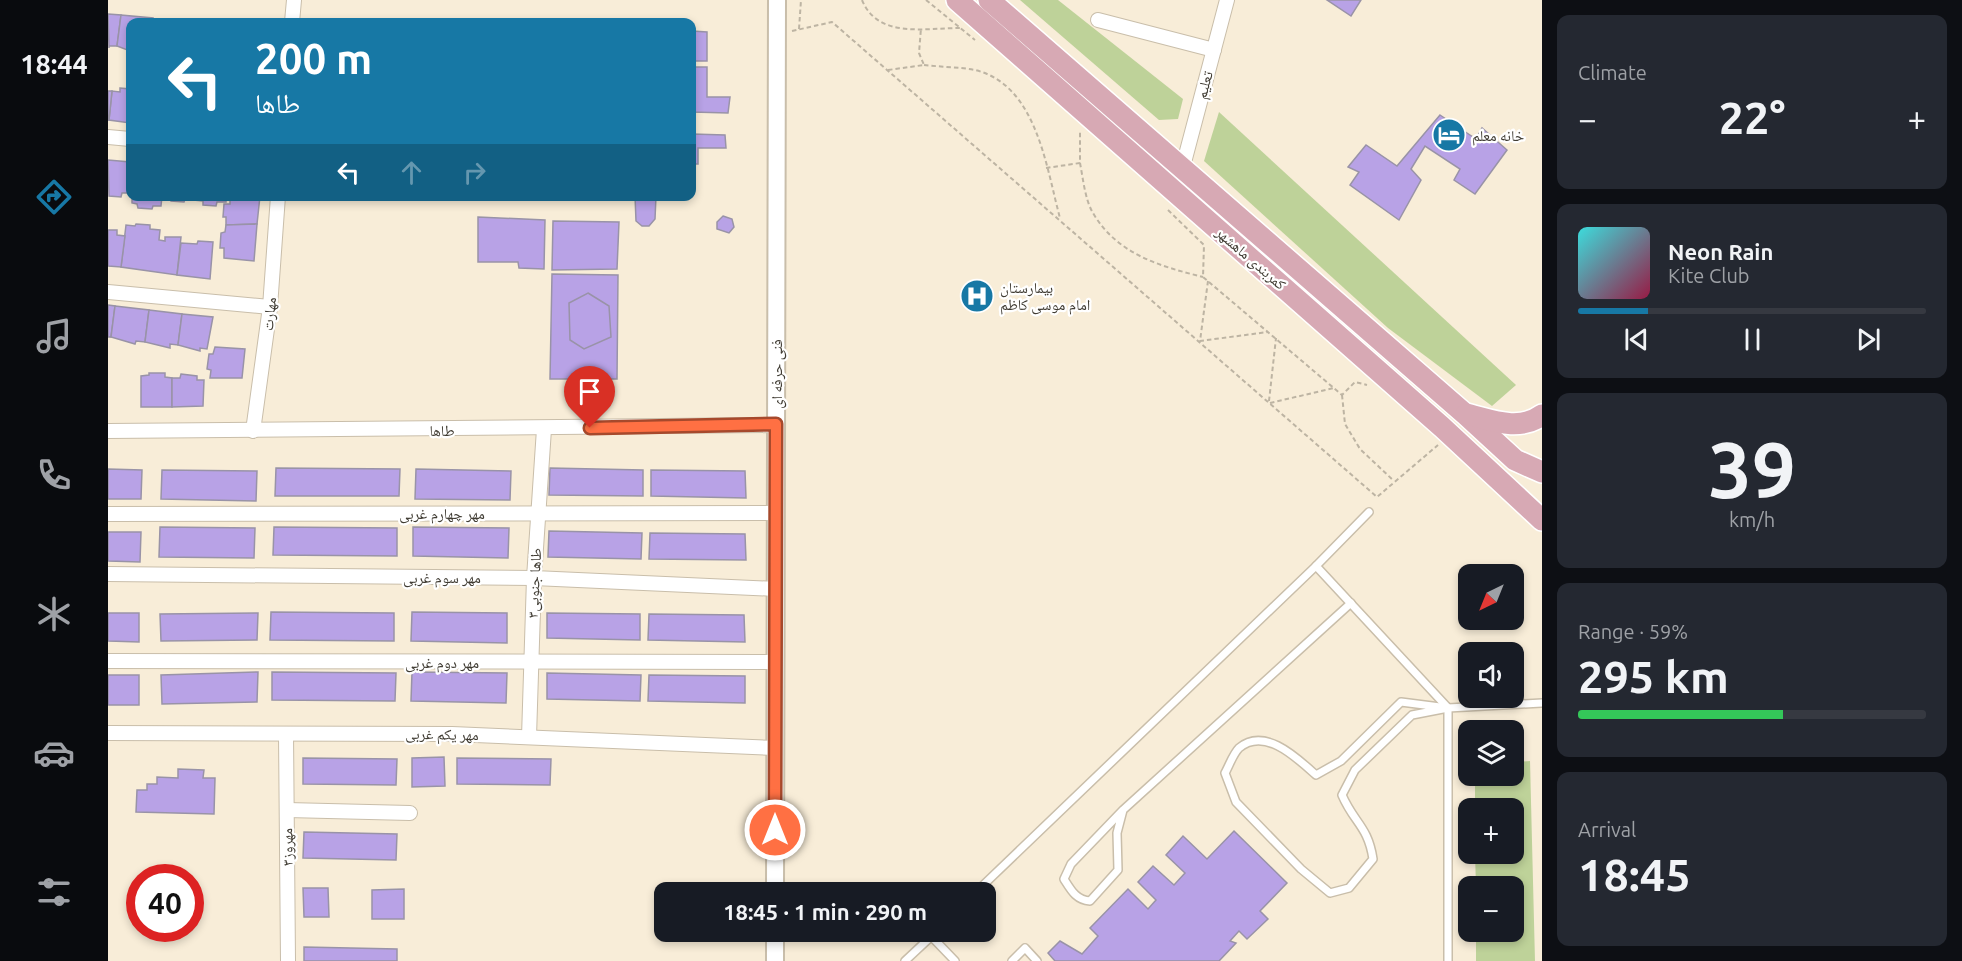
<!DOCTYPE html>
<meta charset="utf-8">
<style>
:root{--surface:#171b24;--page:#242831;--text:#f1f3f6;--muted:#9ea1a6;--line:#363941;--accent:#1778a5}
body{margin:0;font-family:Ubuntu,"Noto Naskh Arabic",sans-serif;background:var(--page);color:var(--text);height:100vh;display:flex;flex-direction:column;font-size:22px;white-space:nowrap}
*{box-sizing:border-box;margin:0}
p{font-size:20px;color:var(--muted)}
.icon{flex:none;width:33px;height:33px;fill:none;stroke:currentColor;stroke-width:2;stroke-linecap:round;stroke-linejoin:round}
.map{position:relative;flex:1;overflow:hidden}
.sheet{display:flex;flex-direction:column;gap:15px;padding:15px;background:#0d0f14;width:420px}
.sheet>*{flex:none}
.top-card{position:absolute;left:18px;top:18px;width:570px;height:183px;border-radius:12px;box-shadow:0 3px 9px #0003;background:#1778a5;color:#fff;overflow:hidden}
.needle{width:39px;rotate:223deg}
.buttons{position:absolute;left:1350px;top:564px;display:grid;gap:12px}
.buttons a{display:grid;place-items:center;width:66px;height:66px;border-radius:12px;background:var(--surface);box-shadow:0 3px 9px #0003;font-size:30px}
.speed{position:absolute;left:18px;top:864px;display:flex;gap:12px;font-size:30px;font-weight:700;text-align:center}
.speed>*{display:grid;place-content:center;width:78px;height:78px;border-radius:50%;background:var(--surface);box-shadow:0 3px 9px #0003;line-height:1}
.speed .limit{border:9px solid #d22;background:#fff;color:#111}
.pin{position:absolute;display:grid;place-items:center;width:51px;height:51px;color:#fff;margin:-62px -26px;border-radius:50% 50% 50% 0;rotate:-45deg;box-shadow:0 0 6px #0007}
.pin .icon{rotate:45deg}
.me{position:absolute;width:66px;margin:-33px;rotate:0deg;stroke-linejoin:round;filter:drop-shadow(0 0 4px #0008)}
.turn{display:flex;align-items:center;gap:21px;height:126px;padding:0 30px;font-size:27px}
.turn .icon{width:78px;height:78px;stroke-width:2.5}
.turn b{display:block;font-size:42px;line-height:51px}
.lanes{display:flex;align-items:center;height:57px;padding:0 30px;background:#0003;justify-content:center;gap:30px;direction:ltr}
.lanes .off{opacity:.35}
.big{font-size:45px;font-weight:600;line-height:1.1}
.sheet .widget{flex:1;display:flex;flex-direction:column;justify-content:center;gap:9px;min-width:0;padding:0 21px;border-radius:12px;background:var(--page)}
.sheet .dial{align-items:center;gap:0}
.dial b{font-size:78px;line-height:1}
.song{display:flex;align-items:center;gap:18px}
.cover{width:72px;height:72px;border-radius:9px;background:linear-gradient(135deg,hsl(180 70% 55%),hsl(340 70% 35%))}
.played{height:6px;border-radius:3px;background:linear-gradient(90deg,var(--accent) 20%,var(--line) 20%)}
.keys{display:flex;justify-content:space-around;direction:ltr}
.heat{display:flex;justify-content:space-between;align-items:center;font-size:33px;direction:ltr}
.charge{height:9px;border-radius:4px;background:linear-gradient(90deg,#34c759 59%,var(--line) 0)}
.trip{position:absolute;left:546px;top:882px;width:342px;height:60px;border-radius:12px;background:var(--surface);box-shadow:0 3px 9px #0003;font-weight:600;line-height:60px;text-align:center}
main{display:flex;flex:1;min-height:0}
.dock{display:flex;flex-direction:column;width:108px;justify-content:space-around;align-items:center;background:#090b0e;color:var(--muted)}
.dock .icon{width:42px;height:42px}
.dock .on{color:var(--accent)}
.dock b{font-size:27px;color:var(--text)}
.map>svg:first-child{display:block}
.green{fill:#bed299}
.building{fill:#b8a2e6;stroke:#9993a7;stroke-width:1.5}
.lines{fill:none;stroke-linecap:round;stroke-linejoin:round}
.service-casing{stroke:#c9beaa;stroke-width:10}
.minor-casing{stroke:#c9beaa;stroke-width:16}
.tertiary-casing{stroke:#c9beaa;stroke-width:20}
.primary-casing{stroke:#fff;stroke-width:24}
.path{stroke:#bdb4a3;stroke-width:2;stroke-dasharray:4.5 3;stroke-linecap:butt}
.service{stroke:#fff;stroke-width:7}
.minor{stroke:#fff;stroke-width:14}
.tertiary{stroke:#fff;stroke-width:16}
.primary{stroke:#d7a9b4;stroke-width:21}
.route-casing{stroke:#a6492c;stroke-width:15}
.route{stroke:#ff7043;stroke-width:10}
.labels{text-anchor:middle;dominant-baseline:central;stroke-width:4.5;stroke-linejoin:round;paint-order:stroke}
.street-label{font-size:15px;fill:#403c33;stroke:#fff}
.poi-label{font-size:15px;fill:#403c33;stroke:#fff;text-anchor:start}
</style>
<main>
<nav class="dock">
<b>18:44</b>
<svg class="icon on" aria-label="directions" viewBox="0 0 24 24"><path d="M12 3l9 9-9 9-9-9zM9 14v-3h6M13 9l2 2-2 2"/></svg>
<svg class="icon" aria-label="music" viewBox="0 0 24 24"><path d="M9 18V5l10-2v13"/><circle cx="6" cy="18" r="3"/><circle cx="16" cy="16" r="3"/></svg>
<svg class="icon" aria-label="phone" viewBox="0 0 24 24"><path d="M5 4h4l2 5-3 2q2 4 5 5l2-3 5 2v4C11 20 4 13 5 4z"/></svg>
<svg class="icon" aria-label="climate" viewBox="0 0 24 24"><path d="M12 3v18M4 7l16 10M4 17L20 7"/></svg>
<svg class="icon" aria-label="car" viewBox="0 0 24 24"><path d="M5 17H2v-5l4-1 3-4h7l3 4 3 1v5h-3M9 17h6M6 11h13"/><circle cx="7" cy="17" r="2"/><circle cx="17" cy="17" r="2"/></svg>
<svg class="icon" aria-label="filters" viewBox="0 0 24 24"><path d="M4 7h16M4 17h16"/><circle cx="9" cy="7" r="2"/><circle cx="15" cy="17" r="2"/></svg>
</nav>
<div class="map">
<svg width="1434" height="961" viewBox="0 0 1434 961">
<rect width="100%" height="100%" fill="#f8edd8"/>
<!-- green -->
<g class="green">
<path d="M912,0H950L1075,99L1070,119L1051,120Z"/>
<path d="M1111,112L1408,385L1384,406L1280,328L1096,161Z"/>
<path d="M1422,761L1427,961H1368V932H1406V886H1368L1367,854H1406V808H1367V776H1406V762Z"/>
</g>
<!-- building -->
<g class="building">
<path d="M1219,0H1253L1243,16Z"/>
<path d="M0,14L13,15L9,46H1V48Z"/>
<path d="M13,15L45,18L44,22H22V51L9,46Z"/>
<path d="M584,31L599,32V61H584Z"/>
<path d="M584,67H599V97H622L620,113L584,112Z"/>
<path d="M12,88L22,89V123L1,120L4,91L12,92Z"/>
<path d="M0,91H4L1,120H0Z"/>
<path d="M1332,115L1368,139L1374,128L1399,150L1367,194L1346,180L1352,169L1317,146L1303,169L1313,180L1291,220L1242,185L1251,172L1240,167L1258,145L1289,166Z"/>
<path d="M584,134L617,135L618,148H590V164H584Z"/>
<path d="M0,160L22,162V193H14L13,197L1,196Z"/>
<path d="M24,196H54L53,206H45L44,209L30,208L29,204L24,203Z"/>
<path d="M61,196H86V200L77,199L76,202L63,201Z"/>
<path d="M86,196H118V202H109L108,206L95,205V201L86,200Z"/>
<path d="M122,196H152L149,224L118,225V217H115L116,204H122Z"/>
<path d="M527,196H548L547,219L541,226H534L528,221Z"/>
<path d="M615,216L624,219L626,227L621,233L609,229V222Z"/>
<path d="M370,217L437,220L436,269L411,268L410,262H370Z"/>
<path d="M445,221L511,222L509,269L444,270Z"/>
<path d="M28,224L42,225V229L52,230L51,240L57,241V237H73L69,275L13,267L18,225L27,226Z"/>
<path d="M149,224L146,261L116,258V248H112L113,233L117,232L118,225Z"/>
<path d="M0,230H9V235L17,236L13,267L0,266Z"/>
<path d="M90,241L105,242L102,279L69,275L73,243L89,244Z"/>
<path d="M444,274L510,275L509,379H442Z"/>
<path d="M480,293L501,306L503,337L476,349L462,340L461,303Z"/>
<path d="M0,305L7,306L3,337H0Z"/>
<path d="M7,306L41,310L37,342L28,341L27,344L3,337Z"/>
<path d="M41,310L74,314L70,345L62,344V348L37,342Z"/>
<path d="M74,314L105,317L99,349L92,348V351L70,345Z"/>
<path d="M107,347L137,349L134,378H102L103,370L99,369L101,354H105Z"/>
<path d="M41,373H57V377L64,378V407H33V376L41,375Z"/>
<path d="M73,374L89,376V380H96L95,406L64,407V378H72Z"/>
<path d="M168,468L292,469L291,496H167Z"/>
<path d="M442,468L535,470V496L441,495Z"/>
<path d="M0,469L34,470L33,499H0Z"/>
<path d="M308,469L403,471L402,500L307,499Z"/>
<path d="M54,470L149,471L148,501L53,499Z"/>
<path d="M543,470L637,471L638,498L543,496Z"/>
<path d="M52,527L147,528L146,558L51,557Z"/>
<path d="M166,527L289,528V556L165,555Z"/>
<path d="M305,527L401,528L400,558L305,556Z"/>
<path d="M441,531L534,533L533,559L440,557Z"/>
<path d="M0,532H33L32,562L0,561Z"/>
<path d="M542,533L637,534L638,560L541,559Z"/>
<path d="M163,612L286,613V641L162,640Z"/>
<path d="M304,612L399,613V643L303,641Z"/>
<path d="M0,613H31V642L0,641Z"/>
<path d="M150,613L149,640L53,641L52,614Z"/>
<path d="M439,613L532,614V640L439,638Z"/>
<path d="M541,614L636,615L637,642L540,640Z"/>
<path d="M150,672L149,702L54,704L53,675Z"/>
<path d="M164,672L288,673L287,701L164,700Z"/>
<path d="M304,672L399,673L398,703L303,701Z"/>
<path d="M439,673L533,675L532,701L439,699Z"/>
<rect x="0" y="675" width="31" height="30"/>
<path d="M541,675L637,676V703L540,701Z"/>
<path d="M336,757L337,786L304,787V758Z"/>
<path d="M195,758L289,759L288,785L195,784Z"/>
<path d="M349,758L443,759L442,785L349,784Z"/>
<path d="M70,769L96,770L95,778H107L106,814L28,812L29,790H39V784H49V777L70,778Z"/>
<path d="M1126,831L1179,883L1152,911L1160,919L1139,939L1131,931L1122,941L1128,943L1111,961H947L940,953L952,941L974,954L990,936L982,928L1020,889L1040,909L1048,900L1030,882L1045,866L1066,885L1077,873L1058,855L1075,836L1099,859Z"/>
<path d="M196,832L289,834L288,860L195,858Z"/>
<path d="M195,888H220L221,917H196Z"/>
<path d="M296,889V919H264V890Z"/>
<path d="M196,947L289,949V961H196Z"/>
</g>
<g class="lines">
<!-- service casing -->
<g class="service-casing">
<g id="service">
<path d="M1261,512L1208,566L1340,708L1434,703"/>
<path d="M1293,702L1340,708L1304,715L1247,770L1234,795C1246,823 1260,826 1265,859L1241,888L1222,893L1193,869L1128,802L1117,773C1121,766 1125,754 1131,748C1157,726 1190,759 1208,775L1233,761Z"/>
<path d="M1015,810L1009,833L1010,870L982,901C968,900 963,890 956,879L963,864L1015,810L1243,603"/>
<path d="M868,892L1208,566"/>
<path d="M823,936L847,961"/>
<path d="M797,961L828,932"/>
<path d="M904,961L917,948L929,961"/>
<path d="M1340,961V708"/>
</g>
</g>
<!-- minor casing -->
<g class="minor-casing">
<g id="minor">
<path d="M990,20L1106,50"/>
<path d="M184,22L186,0"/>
<path d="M0,137L22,139"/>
<path d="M1074,170L1119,0"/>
<path d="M0,292L162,307"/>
<path d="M0,431L668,425"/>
<path d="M145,431L162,307L170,196"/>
<path d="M0,514L668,513"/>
<path d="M0,574L426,578L668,589"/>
<path d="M0,661L668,662"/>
<path d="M0,733L344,734L667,748"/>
<path d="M178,734L180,961"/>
<path d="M421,737L426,578L436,429"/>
<path d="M179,810L302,813"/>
</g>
</g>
<!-- tertiary casing -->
<g class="tertiary-casing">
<g id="tertiary">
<path d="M667,892L669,0"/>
<path d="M667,961V932"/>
</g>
</g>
<!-- primary casing -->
<g class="primary-casing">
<g id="primary">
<path d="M849,0L1334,427L1434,520"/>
<path d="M881,0L1357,414L1407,460L1434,472"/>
<path d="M1358,414C1383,420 1411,432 1434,415"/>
</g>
</g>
<!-- path -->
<g class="path">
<path d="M754,0C770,39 817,28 852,28"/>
<path d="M818,0L867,40"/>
<path d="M691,29L693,0"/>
<path d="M684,31L724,22L1269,497L1330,445"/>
<path d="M816,65C833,67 851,67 867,70C929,85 938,167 952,218"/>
<path d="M780,70L816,65L811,53L813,28"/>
<path d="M972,163C975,178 977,200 985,213C1009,254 1051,266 1095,277"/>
<path d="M938,168L972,163V131"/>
<path d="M1060,210L1096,245L1095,277L1234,395L1247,382L1259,385"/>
<path d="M1100,281L1092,341L1160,332"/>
<path d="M1234,395L1237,424L1252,449L1286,481"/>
<path d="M1161,401L1168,338"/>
<path d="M1162,403L1226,388"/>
</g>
<!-- service -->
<use href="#service" class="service"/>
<!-- minor -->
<use href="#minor" class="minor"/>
<!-- tertiary -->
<use href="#tertiary" class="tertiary"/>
<!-- primary -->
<use href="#primary" class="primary"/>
</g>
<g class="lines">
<!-- route casing -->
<g class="route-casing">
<path id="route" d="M482,428L668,424L667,830"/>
</g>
<!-- route -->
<use href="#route" class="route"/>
</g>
<!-- icons -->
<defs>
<g id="hotel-disc" transform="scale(1.725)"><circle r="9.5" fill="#1778a5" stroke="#fff"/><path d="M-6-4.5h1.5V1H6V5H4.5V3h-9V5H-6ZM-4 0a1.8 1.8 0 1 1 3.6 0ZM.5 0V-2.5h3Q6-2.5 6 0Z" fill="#fff"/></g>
<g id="hospital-disc" transform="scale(1.725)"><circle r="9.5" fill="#1778a5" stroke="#fff"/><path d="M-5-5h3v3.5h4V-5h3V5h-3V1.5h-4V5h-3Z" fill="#fff"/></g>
</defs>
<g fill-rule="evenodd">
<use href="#hotel-disc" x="1341" y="135"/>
<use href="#hospital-disc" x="869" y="296"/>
</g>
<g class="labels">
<!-- street labels -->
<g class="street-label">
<text transform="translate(1096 85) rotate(-75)">تعلیم</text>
<text transform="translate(1143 258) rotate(41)">کمربندی ماهشهر</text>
<text transform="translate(161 314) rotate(-84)">مهارت</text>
<text transform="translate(668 374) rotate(-90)">فنی حرفه ای</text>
<text x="334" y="430">طاها</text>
<text x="334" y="513">مهر چهارم غربی</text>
<text x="334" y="577">مهر سوم غربی</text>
<text transform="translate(426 583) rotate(-87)">طاها جنوبی۳</text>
<text x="334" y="662">مهر دوم غربی</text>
<text transform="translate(334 734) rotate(1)">مهر یکم غربی</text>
<text transform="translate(179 847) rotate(-91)">مهروز۳</text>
</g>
<!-- poi labels -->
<g class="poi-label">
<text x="1364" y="135">خانه معلم</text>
<text x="892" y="287">بیمارستان<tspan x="892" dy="17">امام موسی کاظم</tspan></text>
</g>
</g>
</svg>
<div class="buttons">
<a><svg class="needle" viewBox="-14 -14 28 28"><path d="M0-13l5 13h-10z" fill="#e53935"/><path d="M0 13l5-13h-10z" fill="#9ea1a6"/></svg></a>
<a><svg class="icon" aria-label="sound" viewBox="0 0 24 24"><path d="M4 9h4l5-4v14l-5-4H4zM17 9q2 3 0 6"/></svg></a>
<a><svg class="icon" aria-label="layers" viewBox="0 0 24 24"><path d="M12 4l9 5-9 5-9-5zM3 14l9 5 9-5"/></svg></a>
<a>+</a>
<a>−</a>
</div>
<div class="speed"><div class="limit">40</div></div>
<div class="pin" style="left:482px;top:428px;background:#d93025"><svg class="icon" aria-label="arrive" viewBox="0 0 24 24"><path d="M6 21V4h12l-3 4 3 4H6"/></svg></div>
<svg class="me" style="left:667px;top:830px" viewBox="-20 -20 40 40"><circle r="17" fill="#ff7043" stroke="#fff" stroke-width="3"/><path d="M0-11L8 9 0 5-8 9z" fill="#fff"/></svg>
<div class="trip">18:45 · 1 min · 290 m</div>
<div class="top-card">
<div class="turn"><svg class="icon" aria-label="left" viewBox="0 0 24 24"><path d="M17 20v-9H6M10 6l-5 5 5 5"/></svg><div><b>200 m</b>طاها</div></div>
<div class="lanes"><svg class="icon" aria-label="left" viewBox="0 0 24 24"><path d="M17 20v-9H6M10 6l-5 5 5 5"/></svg><svg class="icon off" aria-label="ahead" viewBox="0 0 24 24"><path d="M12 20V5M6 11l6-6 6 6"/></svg><svg class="icon off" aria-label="right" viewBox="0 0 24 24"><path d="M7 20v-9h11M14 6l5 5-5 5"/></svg></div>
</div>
</div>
<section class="sheet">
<div class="widget"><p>Climate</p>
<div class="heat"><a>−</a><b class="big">22°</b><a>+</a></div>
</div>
<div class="widget">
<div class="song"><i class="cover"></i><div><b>Neon Rain</b><p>Kite Club</p></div></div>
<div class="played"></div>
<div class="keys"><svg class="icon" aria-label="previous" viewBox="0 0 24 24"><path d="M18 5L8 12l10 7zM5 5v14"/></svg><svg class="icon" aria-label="pause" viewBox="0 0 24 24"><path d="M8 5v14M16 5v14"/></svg><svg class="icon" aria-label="next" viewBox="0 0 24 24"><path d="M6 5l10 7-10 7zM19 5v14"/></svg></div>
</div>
<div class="widget dial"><b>39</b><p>km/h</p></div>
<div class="widget"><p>Range · 59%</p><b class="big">295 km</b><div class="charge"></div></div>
<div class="widget"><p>Arrival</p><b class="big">18:45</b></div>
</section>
</main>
